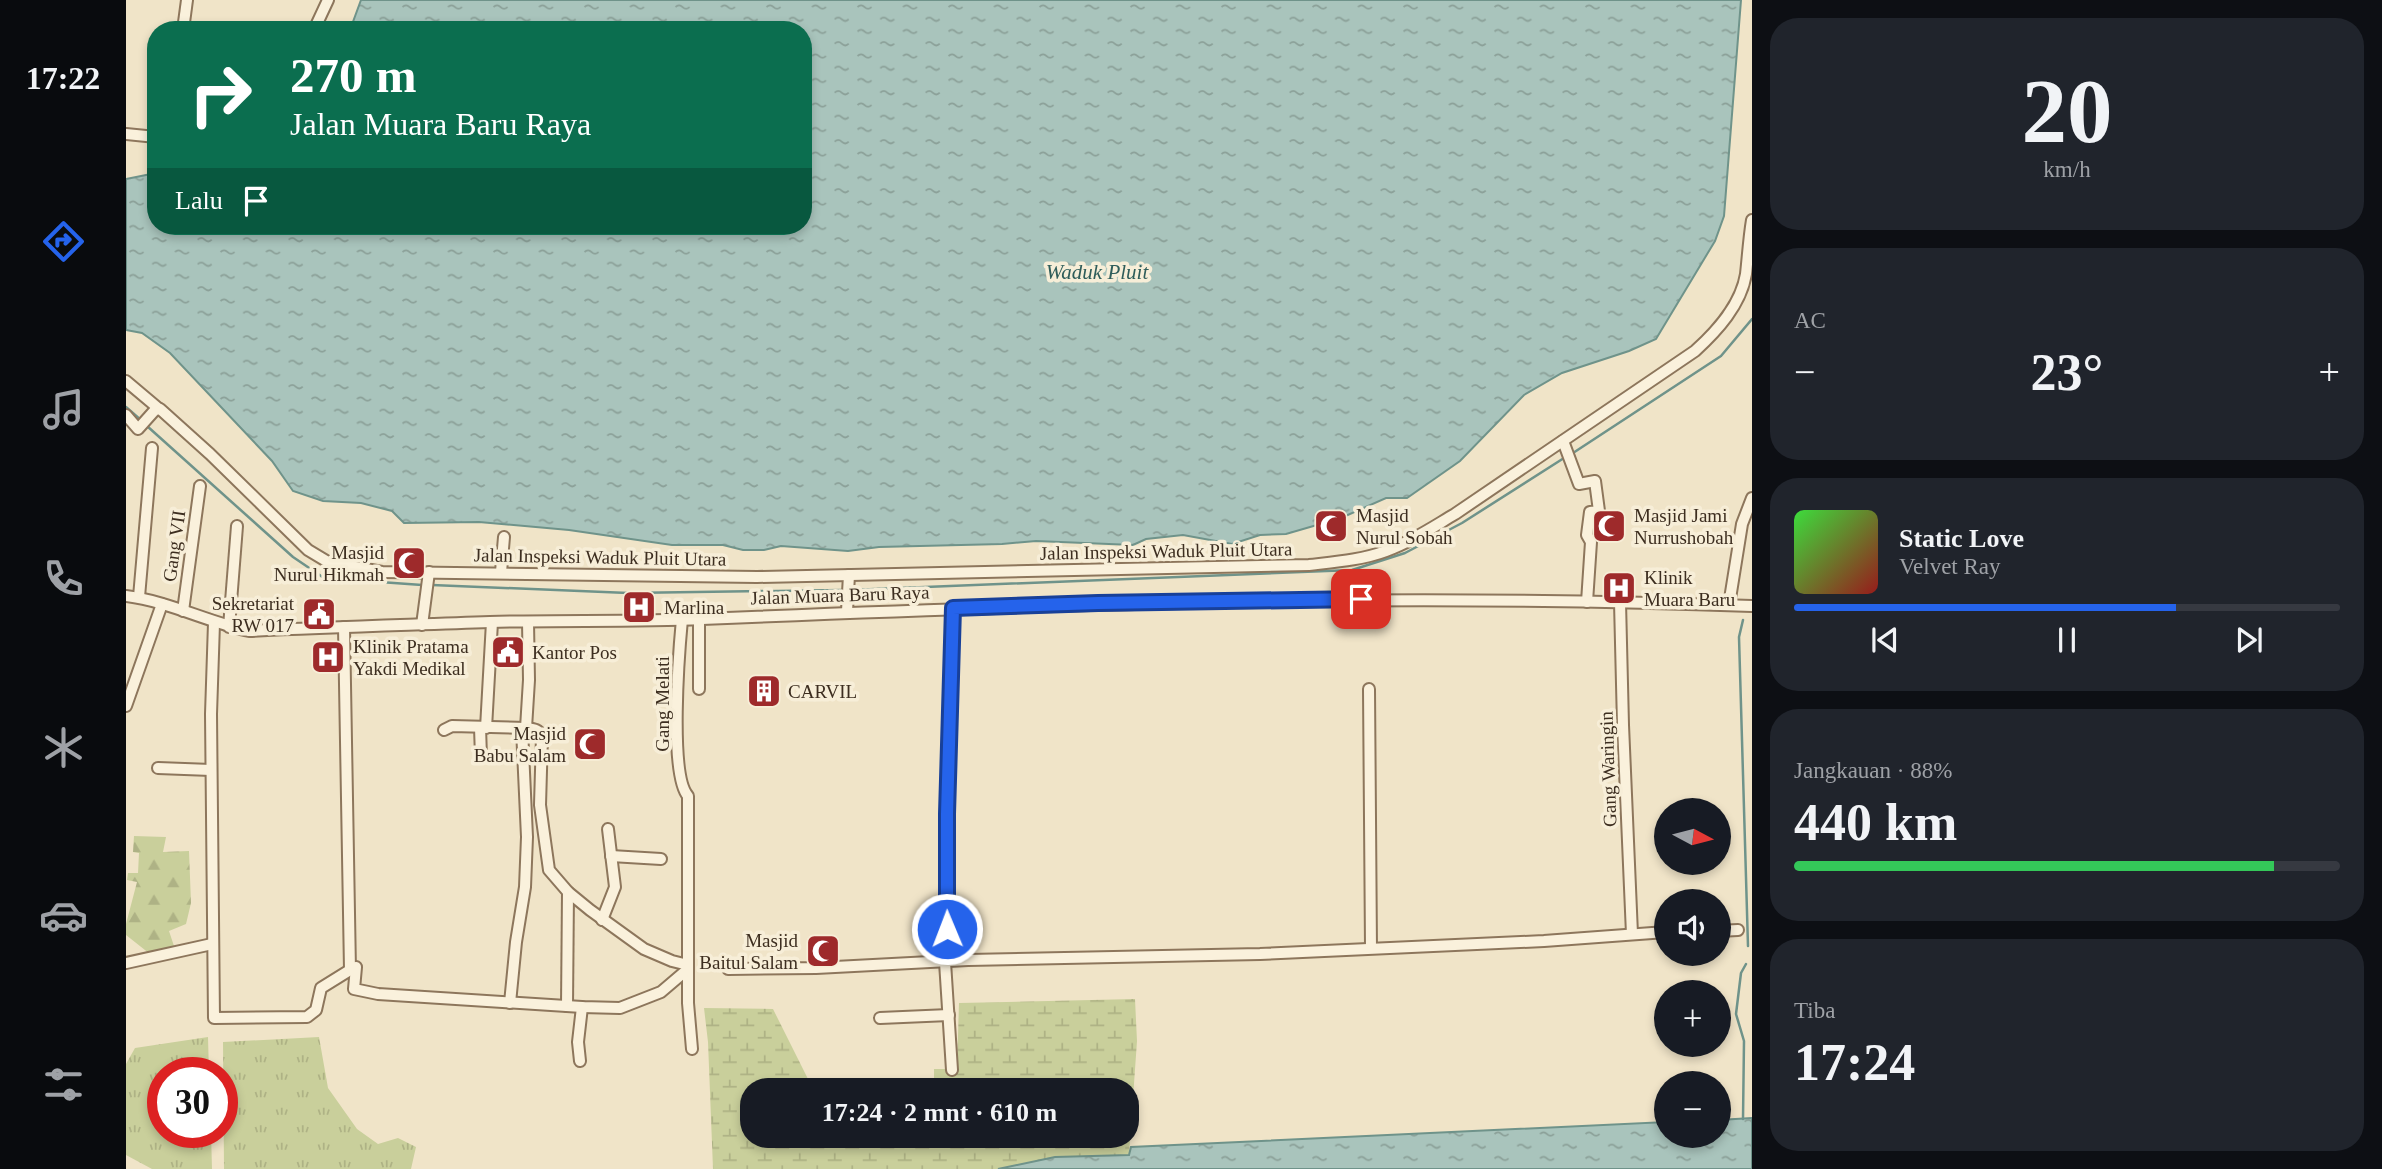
<!DOCTYPE html>
<html lang="id">
<meta charset="utf-8">
<style>
:root{--surface:#171b24;--page:#20242c;--text:#f1f3f6;--muted:#9ea1a6;--line:#363941;--accent:#2563eb}
body{margin:0;font-family:"Times New Roman",serif;background:var(--page);color:var(--text);height:100vh;display:flex;flex-direction:column;font-size:26px;white-space:nowrap}
*{box-sizing:border-box;margin:0}
p{font-size:23px;color:var(--muted)}
.icon{flex:none;width:38px;height:38px;fill:none;stroke:currentColor;stroke-width:2;stroke-linecap:round;stroke-linejoin:round}
.map{position:relative;flex:1;overflow:hidden}
.panel{display:flex;flex-direction:column;gap:18px;padding:18px;background:#0d0f14;width:630px}
.panel>*{flex:none}
.hud{position:absolute;left:21px;top:21px;width:665px;height:214px;border-radius:28px;box-shadow:0 4px 10px #0003;background:#0b6e4f;color:#fff;overflow:hidden}
.needle{width:46px;rotate:97deg}
.tools{position:absolute;left:1528px;top:798px;display:grid;gap:14px}
.tools a{display:grid;place-items:center;width:77px;height:77px;border-radius:50%;background:var(--surface);box-shadow:0 4px 10px #0003;font-size:35px}
.speed{position:absolute;left:21px;top:1057px;display:flex;gap:14px;font-size:35px;font-weight:700;text-align:center}
.speed>*{display:grid;place-content:center;width:91px;height:91px;border-radius:50%;background:var(--surface);box-shadow:0 4px 10px #0003;line-height:1}
.speed .limit{border:10px solid #d22;background:#fff;color:#111}
.pin{position:absolute;display:grid;place-items:center;width:60px;height:60px;color:#fff;margin:-30px;border-radius:14px;box-shadow:0 4px 10px #0006}
.me{position:absolute;width:77px;margin:-38px;rotate:359deg;stroke-linejoin:round;filter:drop-shadow(0 0 5px #0008)}
.turn{display:flex;align-items:center;gap:24px;height:147px;padding:0 28px;font-size:32px}
.turn .icon{width:91px;height:91px;stroke-width:2.5}
.turn b{display:block;font-size:49px;line-height:60px}
.then{display:flex;align-items:center;height:66px;padding:0 28px;background:#0003;gap:14px;font-size:26px}
.big{font-size:52px;font-weight:700;line-height:1.1}
.panel .tile{flex:1;display:flex;flex-direction:column;justify-content:center;gap:10px;min-width:0;padding:0 24px;border-radius:28px;background:var(--page)}
.panel .dial{align-items:center;gap:0}
.dial b{font-size:91px;line-height:1}
.song{display:flex;align-items:center;gap:21px}
.cover{width:84px;height:84px;border-radius:10px;background:linear-gradient(135deg,hsl(120 70% 55%),hsl(0 70% 35%))}
.played{height:7px;border-radius:4px;background:linear-gradient(90deg,var(--accent) 70%,var(--line) 70%)}
.keys{display:flex;justify-content:space-around;direction:ltr}
.heat{display:flex;justify-content:space-between;align-items:center;font-size:38px;direction:ltr}
.charge{height:10px;border-radius:5px;background:linear-gradient(90deg,#34c759 88%,var(--line) 0)}
.trip{position:absolute;left:614px;top:1078px;width:399px;height:70px;border-radius:28px;background:var(--surface);box-shadow:0 4px 10px #0003;font-weight:700;line-height:70px;text-align:center}
main{display:flex;flex:1;min-height:0}
.tabs{display:flex;flex-direction:column;width:126px;justify-content:space-around;align-items:center;background:#090b0e;color:var(--muted)}
.tabs .icon{width:49px;height:49px}
.tabs .current{color:var(--accent)}
.tabs b{font-size:32px;color:var(--text)}
.map>svg:first-child{display:block}
.forest{fill:url(#forest-firs)}
.wetland{fill:url(#wetland-marsh)}
.park{fill:url(#park-tufts)}
.water{fill:url(#water-ripples);stroke:#6f938a;stroke-width:2}
.lines{fill:none;stroke-linecap:round;stroke-linejoin:round}
.stream{stroke:#6f938a;stroke-width:2.5}
.minor-casing{stroke:#8d765c;stroke-width:14}
.minor{stroke:#faf1dc;stroke-width:10}
.route-casing{stroke:#184099;stroke-width:18}
.route{stroke:#2563eb;stroke-width:12}
.labels{text-anchor:middle;dominant-baseline:central;stroke-width:7;stroke-linejoin:round;paint-order:stroke}
.poi-label{font-size:19px;fill:#3d2e20;stroke:#f7eed8;text-anchor:start}
.street-label{font-size:19px;fill:#3d2e20;stroke:#f7eed8}
.water-label{font-size:21px;font-style:italic;fill:#2f5d5a;stroke:#f7eed8}
</style>
<main>
<nav class="tabs">
<b>17:22</b>
<svg class="icon current" aria-label="directions" viewBox="0 0 24 24"><path d="M12 3l9 9-9 9-9-9zM9 14v-3h6M13 9l2 2-2 2"/></svg>
<svg class="icon" aria-label="music" viewBox="0 0 24 24"><path d="M9 18V5l10-2v13"/><circle cx="6" cy="18" r="3"/><circle cx="16" cy="16" r="3"/></svg>
<svg class="icon" aria-label="phone" viewBox="0 0 24 24"><path d="M5 4h4l2 5-3 2q2 4 5 5l2-3 5 2v4C11 20 4 13 5 4z"/></svg>
<svg class="icon" aria-label="climate" viewBox="0 0 24 24"><path d="M12 3v18M4 7l16 10M4 17L20 7"/></svg>
<svg class="icon" aria-label="car" viewBox="0 0 24 24"><path d="M5 17H2v-5l4-1 3-4h7l3 4 3 1v5h-3M9 17h6M6 11h13"/><circle cx="7" cy="17" r="2"/><circle cx="17" cy="17" r="2"/></svg>
<svg class="icon" aria-label="filters" viewBox="0 0 24 24"><path d="M4 7h16M4 17h16"/><circle cx="9" cy="7" r="2"/><circle cx="15" cy="17" r="2"/></svg>
</nav>
<div class="map">
<svg width="1626" height="1169" viewBox="0 0 1626 1169">
<defs>
<pattern id="forest-firs" width="22" height="20" patternUnits="userSpaceOnUse" patternTransform="scale(1.75)"><rect width="22" height="20" fill="#c9cf9b"/><path d="M5 1l3.5 6h-7zM16 11l3.5 6h-7z" fill="#aeb285"/></pattern>
<pattern id="wetland-marsh" width="20" height="14" patternUnits="userSpaceOnUse" patternTransform="scale(1.75)"><rect width="20" height="14" fill="#c9cf9b"/><path d="M1 5h8M5 5V1M11 12h8M15 12V8" fill="none" stroke="#aeb285"/></pattern>
<pattern id="park-tufts" width="24" height="20" patternUnits="userSpaceOnUse" patternTransform="scale(1.75)"><rect width="24" height="20" fill="#c9cf9b"/><path d="M3 7l-1-3M5 7V3M7 7l1-3M15 17l-1-3M17 17v-4M19 17l1-3" fill="none" stroke="#aeb285"/></pattern>
<pattern id="water-ripples" width="26" height="14" patternUnits="userSpaceOnUse" patternTransform="scale(1.75)"><rect width="26" height="14" fill="#a9c4bc"/><path d="M2 4q2-2 4 0t4 0M15 11q2-2 4 0t4 0" fill="none" stroke="#8ba098"/></pattern>
</defs>
<rect width="100%" height="100%" fill="#f0e4c8"/>
<!-- forest -->
<path class="forest" d="M8,836L40,837L37,852L63,851L65,903L60,924L43,931L49,949L24,954L0,935V924L11,882L1,880L2,873H12L13,853L7,852Z"/>
<!-- wetland -->
<path class="wetland" d="M1009,999L1011,1041L1003,1155L929,1157L872,1169H587L582,1042L578,1008L647,1009L683,1081L703,1090H626V1136H765L774,1144L780,1136H1001V1090H808V1069H831L833,1003Z"/>
<!-- park -->
<g class="park">
<path d="M82,1037L83,1073H37V1132H85L86,1169H26L0,1155V1064L9,1048Z"/>
<path d="M193,1037L202,1088L231,1129L252,1144L272,1138L290,1147L285,1169H98L97,1042Z"/>
</g>
<!-- water -->
<g class="water">
<path d="M235,0H1615L1598,216L1589,241L1530,339L1503,351L1436,373L1398,395L1334,461L1281,498H1260L1215,518L1160,534L1134,535L1106,544L1057,535L1020,539L1007,545L910,541L876,544L753,547L722,551L655,546L638,550H617L597,545H546L443,530L353,522L278,523L266,511L235,503L197,501L167,491L146,461L44,353L16,333L0,330V179L30,173V226H677V30H224Z"/>
<path d="M1626,1118V1169H872L929,1157L1003,1155L1005,1147L1540,1122V1136H1592L1593,1120Z"/>
</g>
<g class="lines">
<!-- stream -->
<g class="stream">
<path d="M0,407L16,421"/>
<path d="M21,426L167,557L198,578L296,585"/>
<path d="M1447,453L1595,356L1626,319"/>
<path d="M306,585L502,593L717,590"/>
<path d="M725,590L1226,570L1279,553L1336,523L1438,458"/>
<path d="M1617,620L1613,637L1622,946"/>
<path d="M1617,1119L1618,1041L1610,1014L1615,973L1620,964"/>
</g>
<!-- minor casing -->
<g class="minor-casing">
<g id="minor">
<path d="M57,30L61,0"/>
<path d="M188,30L202,0"/>
<path d="M0,134L30,137"/>
<path d="M0,381L32,408"/>
<path d="M0,415L12,429L29,410L34,409L84,454L182,550L202,562L256,572L631,577L1183,565C1209,562 1236,560 1260,551C1285,542 1307,527 1329,514L1569,351C1591,331 1615,305 1620,274C1622,256 1623,238 1626,220"/>
<path d="M1437,441L1453,484L1469,481L1473,511L1464,512L1461,535L1465,542L1461,602"/>
<path d="M375,572L378,537"/>
<path d="M0,596C42,601 81,622 123,631C203,627 284,625 364,622C435,620 506,622 576,619C926,604 1276,593 1626,606"/>
<path d="M13,597L26,448"/>
<path d="M1494,602L1497,725L1506,934"/>
<path d="M1603,605L1616,524L1626,498"/>
<path d="M57,611L74,486"/>
<path d="M721,611L723,575"/>
<path d="M556,619C553,651 543,775 562,796V1003L566,1049"/>
<path d="M88,623L85,714L88,1018L181,1017L190,1010L195,988L224,970L218,627"/>
<path d="M296,625L303,572"/>
<path d="M103,627L111,526"/>
<path d="M573,689V619"/>
<path d="M1243,689L1245,948"/>
<path d="M0,706L36,604"/>
<path d="M354,727L355,757"/>
<path d="M360,728L366,622"/>
<path d="M400,728L403,680L402,622"/>
<path d="M318,730L326,726L400,728C408,729 412,729 416,736L414,805L423,870L442,892L464,910L518,949L546,961L562,965"/>
<path d="M32,768L85,770"/>
<path d="M485,856L535,859"/>
<path d="M476,920L489,887L482,829"/>
<path d="M1592,931L1612,930"/>
<path d="M0,963L86,944"/>
<path d="M230,967L228,989L252,994L456,1007L494,1008L535,992L562,969"/>
<path d="M602,969L690,968L842,960L1134,954L1418,941L1540,932"/>
<path d="M384,1003L390,942L399,887L401,837L396,729"/>
<path d="M441,1006L442,892"/>
<path d="M754,1018L823,1015"/>
<path d="M454,1061L452,1042L456,1007"/>
<path d="M826,1070L819,962L821,929V813L826,608"/>
</g>
</g>
<!-- minor -->
<use href="#minor" class="minor"/>
</g>
<g class="lines">
<!-- route casing -->
<g class="route-casing">
<path id="route" d="M821,929V814L827,608L972,603L1235,599"/>
</g>
<!-- route -->
<use href="#route" class="route"/>
</g>
<!-- icons -->
<defs>
<g id="mosque-square" transform="scale(1.75)"><rect x="-9" y="-9" width="18" height="18" rx="4" fill="#9e2a2b" stroke="#f7eed8"/><path d="M3.5-4.9A6 6 0 1 0 3.5 4.9A5 5 0 1 1 3.5-4.9Z" fill="#fff"/></g>
<g id="hospital-square" transform="scale(1.75)"><rect x="-9" y="-9" width="18" height="18" rx="4" fill="#9e2a2b" stroke="#f7eed8"/><path d="M-5-5h3v3.5h4V-5h3V5h-3V1.5h-4V5h-3Z" fill="#fff"/></g>
<g id="civic-square" transform="scale(1.75)"><rect x="-9" y="-9" width="18" height="18" rx="4" fill="#9e2a2b" stroke="#f7eed8"/><path d="M-.6-6.5H3V-4.5H.6V-3L4-1V1h2V6H-6V1h2V-1L-.6-3ZM-1.2 2.5V6h2.4V2.5Z" fill="#fff"/></g>
<g id="building-square" transform="scale(1.75)"><rect x="-9" y="-9" width="18" height="18" rx="4" fill="#9e2a2b" stroke="#f7eed8"/><path d="M-4-6H4V6H1V3H-1V6H-4ZM-2.5-4.3h1.7v1.8h-1.7ZM.8-4.3h1.7v1.8H.8ZM-2.5-1h1.7V.8h-1.7ZM.8-1h1.7V.8H.8Z" fill="#fff"/></g>
</defs>
<g fill-rule="evenodd">
<use href="#mosque-square" x="1205" y="526"/>
<use href="#mosque-square" x="1483" y="526"/>
<use href="#mosque-square" x="283" y="563"/>
<use href="#hospital-square" x="1493" y="588"/>
<use href="#hospital-square" x="513" y="607"/>
<use href="#civic-square" x="193" y="614"/>
<use href="#civic-square" x="382" y="652"/>
<use href="#hospital-square" x="202" y="657"/>
<use href="#building-square" x="638" y="691"/>
<use href="#mosque-square" x="464" y="744"/>
<use href="#mosque-square" x="697" y="951"/>
</g>
<g class="labels">
<!-- poi labels -->
<g class="poi-label">
<text x="1230" y="515">Masjid<tspan x="1230" dy="22">Nurul Sobah</tspan></text>
<text x="1508" y="515">Masjid Jami<tspan x="1508" dy="22">Nurrushobah</tspan></text>
<text x="258" y="552" text-anchor="end">Masjid<tspan x="258" dy="22">Nurul Hikmah</tspan></text>
<text x="1518" y="577">Klinik<tspan x="1518" dy="22">Muara Baru</tspan></text>
<text x="168" y="603" text-anchor="end">Sekretariat<tspan x="168" dy="22">RW 017</tspan></text>
<text x="538" y="607">Marlina</text>
<text x="227" y="646">Klinik Pratama<tspan x="227" dy="22">Yakdi Medikal</tspan></text>
<text x="406" y="652">Kantor Pos</text>
<text x="662" y="691">CARVIL</text>
<text x="440" y="733" text-anchor="end">Masjid<tspan x="440" dy="22">Babu Salam</tspan></text>
<text x="672" y="940" text-anchor="end">Masjid<tspan x="672" dy="22">Baitul Salam</tspan></text>
</g>
<!-- street labels -->
<g class="street-label">
<text transform="translate(48 546) rotate(-82)">Gang VII</text>
<text transform="translate(1040 551) rotate(-1)">Jalan Inspeksi Waduk Pluit Utara</text>
<text transform="translate(474 557) rotate(1)">Jalan Inspeksi Waduk Pluit Utara</text>
<text transform="translate(714 595) rotate(-2)">Jalan Muara Baru Raya</text>
<text transform="translate(536 704) rotate(-90)">Gang Melati</text>
<text transform="translate(1482 769) rotate(-92)">Gang Waringin</text>
</g>
<!-- water labels -->
<g class="water-label">
<text x="971" y="272">Waduk Pluit</text>
</g>
</g>
</svg>
<div class="tools">
<a><svg class="needle" viewBox="-14 -14 28 28"><path d="M0-13l5 13h-10z" fill="#e53935"/><path d="M0 13l5-13h-10z" fill="#9ea1a6"/></svg></a>
<a><svg class="icon" aria-label="sound" viewBox="0 0 24 24"><path d="M4 9h4l5-4v14l-5-4H4zM17 9q2 3 0 6"/></svg></a>
<a>+</a>
<a>−</a>
</div>
<div class="speed"><div class="limit">30</div></div>
<div class="pin" style="left:1235px;top:599px;background:#d93025"><svg class="icon" aria-label="arrive" viewBox="0 0 24 24"><path d="M6 21V4h12l-3 4 3 4H6"/></svg></div>
<svg class="me" style="left:821px;top:929px" viewBox="-20 -20 40 40"><circle r="17" fill="#2563eb" stroke="#fff" stroke-width="3"/><path d="M0-11L8 9 0 5-8 9z" fill="#fff"/></svg>
<div class="trip">17:24 · 2 mnt · 610 m</div>
<div class="hud">
<div class="turn"><svg class="icon" aria-label="right" viewBox="0 0 24 24"><path d="M7 20v-9h11M14 6l5 5-5 5"/></svg><div><b>270 m</b>Jalan Muara Baru Raya</div></div>
<div class="then">Lalu<svg class="icon" aria-label="arrive" viewBox="0 0 24 24"><path d="M6 21V4h12l-3 4 3 4H6"/></svg></div>
</div>
</div>
<section class="panel">
<div class="tile dial"><b>20</b><p>km/h</p></div>
<div class="tile"><p>AC</p>
<div class="heat"><a>−</a><b class="big">23°</b><a>+</a></div>
</div>
<div class="tile">
<div class="song"><i class="cover"></i><div><b>Static Love</b><p>Velvet Ray</p></div></div>
<div class="played"></div>
<div class="keys"><svg class="icon" aria-label="previous" viewBox="0 0 24 24"><path d="M18 5L8 12l10 7zM5 5v14"/></svg><svg class="icon" aria-label="pause" viewBox="0 0 24 24"><path d="M8 5v14M16 5v14"/></svg><svg class="icon" aria-label="next" viewBox="0 0 24 24"><path d="M6 5l10 7-10 7zM19 5v14"/></svg></div>
</div>
<div class="tile"><p>Jangkauan · 88%</p><b class="big">440 km</b><div class="charge"></div></div>
<div class="tile"><p>Tiba</p><b class="big">17:24</b></div>
</section>
</main>
